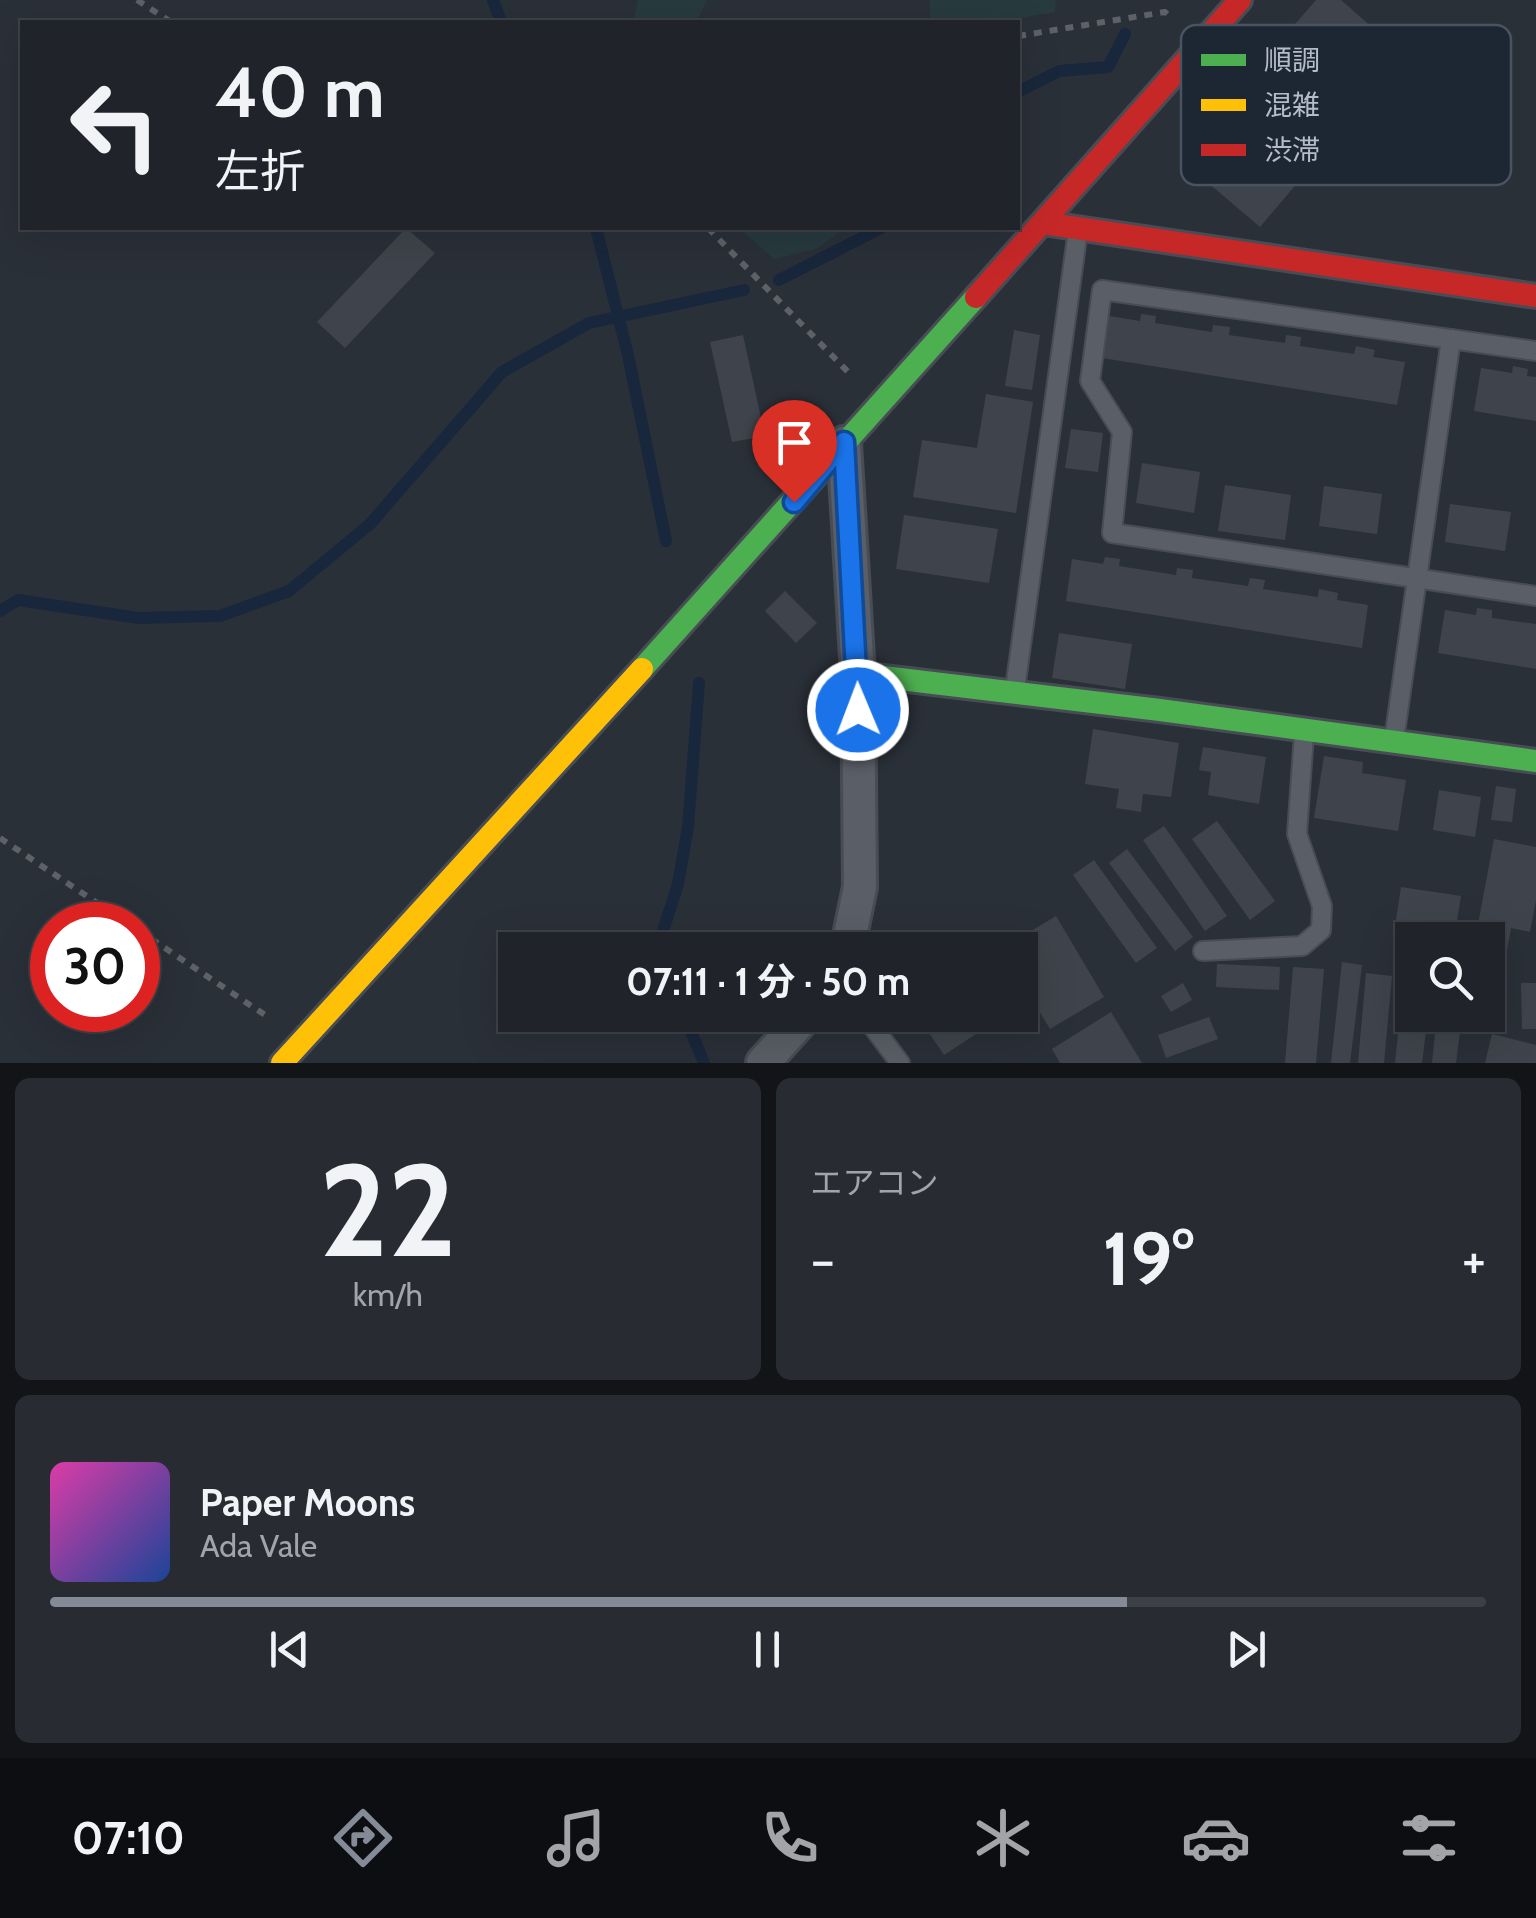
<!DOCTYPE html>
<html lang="ja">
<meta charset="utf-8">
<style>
:root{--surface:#20242a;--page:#282c32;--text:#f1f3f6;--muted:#a2a4a8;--line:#3d4147;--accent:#848b96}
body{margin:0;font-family:Cabin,"Noto Sans JP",sans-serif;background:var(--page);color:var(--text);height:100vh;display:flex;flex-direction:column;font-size:38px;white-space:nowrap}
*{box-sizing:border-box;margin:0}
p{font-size:32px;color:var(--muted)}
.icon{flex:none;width:55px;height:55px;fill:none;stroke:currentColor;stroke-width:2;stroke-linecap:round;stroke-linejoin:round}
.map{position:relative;height:1063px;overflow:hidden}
.side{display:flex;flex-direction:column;gap:15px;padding:15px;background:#121417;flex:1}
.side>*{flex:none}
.banner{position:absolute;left:20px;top:20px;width:1000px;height:210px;border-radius:0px;box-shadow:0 10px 40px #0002,0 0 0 2px var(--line);background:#20242a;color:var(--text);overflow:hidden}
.buttons{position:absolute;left:1395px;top:922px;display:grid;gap:20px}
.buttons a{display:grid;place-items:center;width:110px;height:110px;border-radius:0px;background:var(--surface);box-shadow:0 10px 40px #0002,0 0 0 2px var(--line);font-size:50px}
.speed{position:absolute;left:30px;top:902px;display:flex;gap:20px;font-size:50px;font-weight:700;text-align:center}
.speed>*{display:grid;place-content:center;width:130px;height:130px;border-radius:50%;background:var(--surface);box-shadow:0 10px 40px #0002,0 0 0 2px var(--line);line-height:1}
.speed .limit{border:15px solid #d22;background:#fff;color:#111}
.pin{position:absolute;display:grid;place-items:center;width:85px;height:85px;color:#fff;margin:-102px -42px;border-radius:50% 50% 50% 0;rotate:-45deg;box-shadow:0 0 10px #0007}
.pin .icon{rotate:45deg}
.me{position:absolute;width:110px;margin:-55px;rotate:359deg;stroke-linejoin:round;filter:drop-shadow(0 0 8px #0008)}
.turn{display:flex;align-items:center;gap:35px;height:210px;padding:0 30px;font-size:45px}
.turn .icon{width:130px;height:130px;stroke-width:2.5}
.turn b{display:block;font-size:70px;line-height:85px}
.big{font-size:75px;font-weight:700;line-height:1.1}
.side .card{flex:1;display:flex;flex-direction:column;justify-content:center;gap:15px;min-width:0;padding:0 35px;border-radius:15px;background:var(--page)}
.side .dial{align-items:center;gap:0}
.dial b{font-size:130px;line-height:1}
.song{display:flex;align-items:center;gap:30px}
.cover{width:120px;height:120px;border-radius:15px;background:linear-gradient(135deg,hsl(320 70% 55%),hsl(220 70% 35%))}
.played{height:10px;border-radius:5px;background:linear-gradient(90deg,var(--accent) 75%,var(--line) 75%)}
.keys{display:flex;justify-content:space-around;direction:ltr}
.heat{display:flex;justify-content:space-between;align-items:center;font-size:55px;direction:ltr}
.side .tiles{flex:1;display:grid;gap:15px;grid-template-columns:1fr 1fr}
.card:last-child{grid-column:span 2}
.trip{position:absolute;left:498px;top:932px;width:540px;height:100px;border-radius:0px;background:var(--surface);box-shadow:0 10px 40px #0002,0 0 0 2px var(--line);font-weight:700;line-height:100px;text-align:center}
.menu{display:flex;height:160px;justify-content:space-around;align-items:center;background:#0d0e11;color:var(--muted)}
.menu .icon{width:70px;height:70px}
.menu .selected{color:var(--accent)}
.menu b{font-size:45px;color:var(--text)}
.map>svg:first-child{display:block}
.green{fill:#273a3e}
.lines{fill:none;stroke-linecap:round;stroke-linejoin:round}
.stream{stroke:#19273c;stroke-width:12}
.building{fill:#3f444c}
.lane-casing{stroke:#484c55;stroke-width:22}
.street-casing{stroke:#484c55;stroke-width:38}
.fast-casing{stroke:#484c55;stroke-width:28}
.slow-casing{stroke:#484c55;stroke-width:28}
.jam-casing{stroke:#484c55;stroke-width:28}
.path{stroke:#5c6268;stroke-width:6;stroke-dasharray:8 8;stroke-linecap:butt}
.lane{stroke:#5a5e66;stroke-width:18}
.street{stroke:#5a5e66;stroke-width:32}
.fast{stroke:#4caf50;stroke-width:22}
.slow{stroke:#ffc107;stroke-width:22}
.jam{stroke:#c62828;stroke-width:22}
.route-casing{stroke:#114b97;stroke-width:25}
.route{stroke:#1a73e8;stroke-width:18}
.key{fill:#1d2633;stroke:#4a5360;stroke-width:2.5}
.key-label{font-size:28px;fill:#b4bcc9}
</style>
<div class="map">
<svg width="1536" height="1063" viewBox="0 0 1536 1063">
<rect width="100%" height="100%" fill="#2a3038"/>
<!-- green -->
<g class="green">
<path d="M638,0H707L696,22H633Z"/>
<path d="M930,0H1056L1055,12L996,22H930Z"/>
<path d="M739,228H845L818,248L774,259Z"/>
</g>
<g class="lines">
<!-- stream -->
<g class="stream">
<path d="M493,0L501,22"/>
<path d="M1018,92L1059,71L1108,67L1125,34"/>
<path d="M596,228L628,355L666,541"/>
<path d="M779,280L881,228"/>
<path d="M0,611L18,600L138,618L220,616L289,591L370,524L502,372L589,323L744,290"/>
<path d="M664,950L662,934L678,884L688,827L699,683"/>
<path d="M684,1015L704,1063"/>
</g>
</g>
<!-- building -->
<g class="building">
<path d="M1316,0H1341L1382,36L1318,109L1263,61Z"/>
<path d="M1250,76L1293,112L1298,106L1336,137L1260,227L1180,159Z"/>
<path d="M406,228L435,253L345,348L317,322Z"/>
<path d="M1141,314L1156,316L1155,323L1212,332L1213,325L1230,327L1229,335L1285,343L1286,335L1301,337L1300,346L1354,354L1356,346L1375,350L1373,357L1405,362L1397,405L1102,358L1109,316L1140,321Z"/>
<path d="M1014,330L1040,335L1032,390L1005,386Z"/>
<path d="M743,335L765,436L732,442L710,342Z"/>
<path d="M1513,366L1528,369L1527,376L1536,377V421L1474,411L1481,368L1512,373Z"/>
<path d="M986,394L1033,402L1016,513L913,497L922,440L977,448Z"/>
<path d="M1071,429L1103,433L1098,472L1065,468Z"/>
<path d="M1142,463L1200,472L1194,513L1136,503Z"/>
<path d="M1225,485L1291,495L1285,540L1218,531Z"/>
<path d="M1324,486L1382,494L1377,534L1319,526Z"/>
<path d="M1450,504L1511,512L1505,551L1445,542Z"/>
<path d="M904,515L998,529L989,583L896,569Z"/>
<path d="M1105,557L1120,559L1119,566L1176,575L1177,568L1193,570L1192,578L1248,586L1250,578L1265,580L1263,589L1318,597L1319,589L1338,593L1337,600L1368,605L1362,648L1066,601L1072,559L1103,564Z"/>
<path d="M785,591L817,623L796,643L765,611Z"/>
<path d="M1477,608L1492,610V618L1536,624V669L1438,653L1445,610L1476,615Z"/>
<path d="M1059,633L1132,644L1125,689L1052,678Z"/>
<path d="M1093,729L1179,743L1171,797L1143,794L1141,812L1116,808L1119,789L1085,784Z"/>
<path d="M1203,747L1266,757L1259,804L1208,795L1211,772L1199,770Z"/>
<path d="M1324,756L1363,762L1362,773L1406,780L1398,831L1314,818Z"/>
<path d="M1496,786L1516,789L1512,822L1491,820Z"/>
<path d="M1439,790L1481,797L1475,837L1433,830Z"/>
<path d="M1217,821L1275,901L1250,920L1192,839Z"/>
<path d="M1164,826L1227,916L1205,931L1143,840Z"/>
<path d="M1494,839L1536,847V900L1530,932L1511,928L1507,950L1488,947V940H1475Z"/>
<path d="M1127,849L1193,937L1175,951L1109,863Z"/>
<path d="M1094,860L1157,948L1136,963L1073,875Z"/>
<path d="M1401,887L1461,896L1454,940L1394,933Z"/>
<path d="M1056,916L1104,997L1050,1029L1020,980V950H1000Z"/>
<path d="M1342,962L1362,965L1350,1063H1331Z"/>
<path d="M1217,964L1280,967L1279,990L1216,987Z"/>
<path d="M1293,967L1324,969L1316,1063H1285Z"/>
<path d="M1366,973L1392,976L1384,1063H1358Z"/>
<path d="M1183,983L1192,1000L1171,1012L1161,996Z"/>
<path d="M1521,983H1536V1029H1522Z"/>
<path d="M1402,998L1412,999V1015H1428L1422,1063H1395Z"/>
<path d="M1111,1012L1142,1063H1060L1052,1049Z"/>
<path d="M917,1015H1005L944,1055Z"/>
<path d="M1437,1015H1462L1456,1063H1432Z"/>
<path d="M1209,1017L1218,1039L1166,1058L1158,1035Z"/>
<path d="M1492,1034L1536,1045V1063H1485Z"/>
</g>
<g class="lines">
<!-- lane casing -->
<g class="lane-casing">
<g id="lane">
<path d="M1536,351L1102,290L1090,381L1122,432L1112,533L1536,596"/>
<path d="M1015,689L1078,230"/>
<path d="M1394,740L1451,339"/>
<path d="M1203,951L1302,946L1321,930L1322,906L1297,834L1304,734"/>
<path d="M864,1015L900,1063"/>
</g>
</g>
<!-- street casing -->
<g class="street-casing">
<g id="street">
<path d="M844,443L858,674L860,887L847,950"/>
<path d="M763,1063L806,1015"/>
</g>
</g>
<!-- fast casing -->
<g class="fast-casing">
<g id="fast">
<path d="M642,669L976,297"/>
<path d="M858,674L1160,710L1536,761"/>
</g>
</g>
<!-- slow casing -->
<g class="slow-casing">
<path id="slow" d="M282,1063L642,669"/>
</g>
<!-- jam casing -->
<g class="jam-casing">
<g id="jam">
<path d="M1043,223L1536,296"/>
<path d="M976,297L1240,0"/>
</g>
</g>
<!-- path -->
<g class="path">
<path d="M137,0L171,22"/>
<path d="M1018,36L1165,12L1168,15"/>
<path d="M708,228L850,374"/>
<path d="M0,838L130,925"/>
<path d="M138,930L265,1015"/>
</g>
<!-- lane -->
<use href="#lane" class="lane"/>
<!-- street -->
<use href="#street" class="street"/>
<!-- fast -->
<use href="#fast" class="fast"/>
<!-- slow -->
<use href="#slow" class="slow"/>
<!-- jam -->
<use href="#jam" class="jam"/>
</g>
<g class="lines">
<!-- route casing -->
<g class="route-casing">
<path id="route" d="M794,502L844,442L858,710"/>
</g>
<!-- route -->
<use href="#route" class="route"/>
</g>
<!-- legend -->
<rect x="1181" y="25" width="330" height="160" rx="15" class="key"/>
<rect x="1201" y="54" width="45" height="12" fill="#4caf50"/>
<rect x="1201" y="99" width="45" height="12" fill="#ffc107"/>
<rect x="1201" y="144" width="45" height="12" fill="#c62828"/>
<g class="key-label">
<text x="1264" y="70">順調</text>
<text x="1264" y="115">混雑</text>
<text x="1264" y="160">渋滞</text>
</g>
</svg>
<div class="buttons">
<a><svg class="icon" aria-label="search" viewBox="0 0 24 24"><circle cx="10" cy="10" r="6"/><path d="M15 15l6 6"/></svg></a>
</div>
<div class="speed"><div class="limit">30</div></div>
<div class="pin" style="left:794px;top:502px;background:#d93025"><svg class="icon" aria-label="arrive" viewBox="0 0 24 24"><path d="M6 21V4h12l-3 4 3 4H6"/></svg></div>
<svg class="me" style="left:858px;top:710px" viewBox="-20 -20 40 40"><circle r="17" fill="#1a73e8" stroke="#fff" stroke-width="3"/><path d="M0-11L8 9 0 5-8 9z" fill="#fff"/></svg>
<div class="trip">07:11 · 1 分 · 50 m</div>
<div class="banner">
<div class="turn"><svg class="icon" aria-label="left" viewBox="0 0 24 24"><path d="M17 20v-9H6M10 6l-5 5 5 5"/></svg><div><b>40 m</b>左折</div></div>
</div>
</div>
<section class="side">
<div class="tiles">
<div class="card dial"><b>22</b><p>km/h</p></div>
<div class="card"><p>エアコン</p>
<div class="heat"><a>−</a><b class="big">19°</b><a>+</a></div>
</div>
<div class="card">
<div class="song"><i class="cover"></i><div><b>Paper Moons</b><p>Ada Vale</p></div></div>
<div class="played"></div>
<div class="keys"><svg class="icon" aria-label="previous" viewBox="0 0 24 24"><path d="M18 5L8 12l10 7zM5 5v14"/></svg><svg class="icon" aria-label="pause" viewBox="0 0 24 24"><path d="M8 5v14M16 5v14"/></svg><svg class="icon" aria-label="next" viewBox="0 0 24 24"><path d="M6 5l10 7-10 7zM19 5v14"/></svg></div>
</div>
</div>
</section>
<nav class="menu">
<b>07:10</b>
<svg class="icon selected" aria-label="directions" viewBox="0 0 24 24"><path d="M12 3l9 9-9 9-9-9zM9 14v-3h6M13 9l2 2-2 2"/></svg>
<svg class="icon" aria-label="music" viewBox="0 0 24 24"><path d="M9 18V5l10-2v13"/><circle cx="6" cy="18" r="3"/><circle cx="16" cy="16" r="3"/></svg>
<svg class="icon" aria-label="phone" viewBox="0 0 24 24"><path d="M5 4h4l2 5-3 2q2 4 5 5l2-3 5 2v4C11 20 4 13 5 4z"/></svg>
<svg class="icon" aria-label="climate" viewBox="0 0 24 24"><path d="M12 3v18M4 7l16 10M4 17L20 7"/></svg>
<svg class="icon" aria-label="car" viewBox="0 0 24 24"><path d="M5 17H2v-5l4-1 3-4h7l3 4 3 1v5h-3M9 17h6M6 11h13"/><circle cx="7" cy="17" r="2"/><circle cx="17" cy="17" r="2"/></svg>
<svg class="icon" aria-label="filters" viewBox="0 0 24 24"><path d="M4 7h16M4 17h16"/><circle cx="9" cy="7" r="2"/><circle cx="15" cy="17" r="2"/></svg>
</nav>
